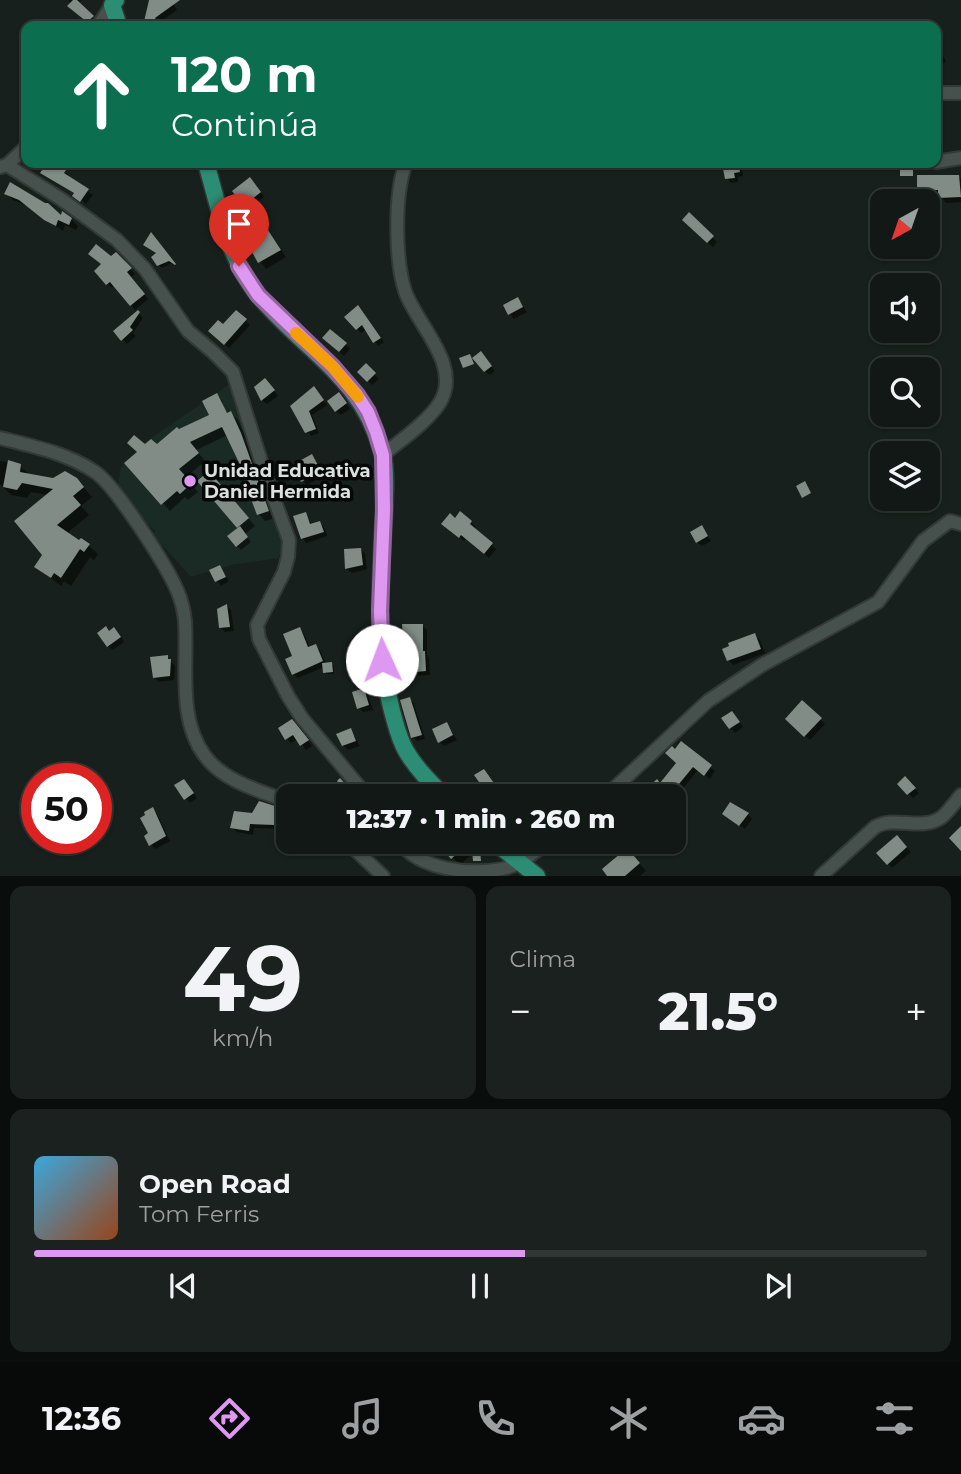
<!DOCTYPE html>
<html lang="es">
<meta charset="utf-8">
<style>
:root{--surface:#111815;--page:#1a211e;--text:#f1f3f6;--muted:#9ca0a0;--line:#303734;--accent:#df98f2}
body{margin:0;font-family:Montserrat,sans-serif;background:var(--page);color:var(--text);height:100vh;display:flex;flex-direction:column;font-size:26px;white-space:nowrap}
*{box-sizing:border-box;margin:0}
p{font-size:23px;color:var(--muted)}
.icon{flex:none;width:38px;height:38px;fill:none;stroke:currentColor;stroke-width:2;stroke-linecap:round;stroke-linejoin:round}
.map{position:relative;height:876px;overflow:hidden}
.side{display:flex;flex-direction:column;gap:10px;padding:10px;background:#090d0c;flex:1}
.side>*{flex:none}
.top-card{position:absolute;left:21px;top:21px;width:920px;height:147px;border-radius:14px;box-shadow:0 2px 5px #0004,0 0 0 2px var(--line);background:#0b6e4f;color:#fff;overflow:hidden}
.needle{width:46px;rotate:220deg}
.tools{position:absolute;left:870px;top:189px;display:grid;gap:14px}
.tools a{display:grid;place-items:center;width:70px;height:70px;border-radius:14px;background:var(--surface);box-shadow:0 2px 5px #0004,0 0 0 2px var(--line);font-size:35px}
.speed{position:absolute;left:21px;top:763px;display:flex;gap:14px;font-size:35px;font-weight:700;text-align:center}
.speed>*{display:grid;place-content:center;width:91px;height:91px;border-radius:50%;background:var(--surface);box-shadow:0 2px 5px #0004,0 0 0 2px var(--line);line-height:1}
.speed .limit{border:10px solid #d22;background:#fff;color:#111}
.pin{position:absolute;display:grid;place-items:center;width:60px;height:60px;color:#fff;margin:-72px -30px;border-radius:50% 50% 50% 0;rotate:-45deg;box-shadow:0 0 7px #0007}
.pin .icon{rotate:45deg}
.me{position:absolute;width:77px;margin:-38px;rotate:358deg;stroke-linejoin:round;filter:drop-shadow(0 0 5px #0008)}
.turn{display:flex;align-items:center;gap:24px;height:147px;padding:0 35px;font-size:32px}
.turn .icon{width:91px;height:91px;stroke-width:2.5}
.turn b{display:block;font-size:49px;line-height:60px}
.big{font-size:52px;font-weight:800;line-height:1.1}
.side .card{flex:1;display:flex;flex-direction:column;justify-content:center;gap:10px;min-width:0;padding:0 24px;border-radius:14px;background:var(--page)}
.side .dial{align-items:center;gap:0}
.dial b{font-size:91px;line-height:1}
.song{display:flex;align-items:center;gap:21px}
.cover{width:84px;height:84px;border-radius:10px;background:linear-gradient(135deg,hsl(200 70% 55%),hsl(20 70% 35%))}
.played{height:7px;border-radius:4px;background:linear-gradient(90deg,var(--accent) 55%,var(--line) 55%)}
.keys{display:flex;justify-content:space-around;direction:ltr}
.heat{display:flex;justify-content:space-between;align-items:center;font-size:38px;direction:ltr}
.side .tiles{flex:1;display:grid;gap:10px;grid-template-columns:1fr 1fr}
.card:last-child{grid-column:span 2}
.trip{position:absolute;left:276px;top:784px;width:410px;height:70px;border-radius:14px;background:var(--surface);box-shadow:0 2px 5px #0004,0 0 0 2px var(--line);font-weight:800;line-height:70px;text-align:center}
.tabs{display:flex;height:112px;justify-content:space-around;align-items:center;background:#070a08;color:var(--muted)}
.tabs .icon{width:49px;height:49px}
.tabs .current{color:var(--accent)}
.tabs b{font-size:32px;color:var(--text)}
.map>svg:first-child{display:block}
.built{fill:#1a2a24}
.shadow{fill:#0007}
.building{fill:#818c87}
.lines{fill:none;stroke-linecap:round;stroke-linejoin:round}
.minor-casing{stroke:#333936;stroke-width:16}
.major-casing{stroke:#333936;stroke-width:19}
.minor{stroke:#46504c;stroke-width:12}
.major{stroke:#2b8d73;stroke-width:16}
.route-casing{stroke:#91639d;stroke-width:18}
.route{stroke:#df98f2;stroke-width:12}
.slow{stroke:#f59e0b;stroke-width:12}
.poi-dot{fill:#df98f2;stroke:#050807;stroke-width:2.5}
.labels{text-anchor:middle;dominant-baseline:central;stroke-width:7;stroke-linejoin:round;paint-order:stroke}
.poi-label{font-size:18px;font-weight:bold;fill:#dbe1de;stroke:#050807;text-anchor:start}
</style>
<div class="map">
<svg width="961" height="876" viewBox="0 0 961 876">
<rect width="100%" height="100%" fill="#17201c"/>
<!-- built -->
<path class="built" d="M231,383L260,478L283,543L279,558L231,565L191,577L153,535L155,531L140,517L118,484L121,467L144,443Z"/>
<!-- shadow -->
<g class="shadow">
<path d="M68,0H82L78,3L97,22L93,26L84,17L83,19L70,6L72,4Z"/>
<path d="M171,0L177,10L158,23L160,26H145Z"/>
<path d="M936,39L946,62L936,66Z"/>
<path d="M49,163L65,172L70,176L69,178L93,195L86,204L75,194L42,173Z"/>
<path d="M724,163H741L743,176L738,177V182L731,183L727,178Z"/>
<path d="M959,177L961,179V202L946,203L940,195H924L919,189Z"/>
<path d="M255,184L264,197L251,207L259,216L286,257L266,269L249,244L256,240L251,211L244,204Z"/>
<path d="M6,193L61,218L71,219L78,226L76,230L65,225L63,231L27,206L13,200Z"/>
<path d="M689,215L717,242L713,247L684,220Z"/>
<path d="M116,254L135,274L131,277L148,299L135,310L115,285L112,288L96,271Z"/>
<path d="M158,254L173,263L162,268L159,265Z"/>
<path d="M518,299L527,312L514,319L505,306Z"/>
<path d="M361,311L384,342L378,346L366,329L361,333L347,317Z"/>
<path d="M236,312L250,325L229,348L210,331L223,326Z"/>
<path d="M138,313L143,318L133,333L136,336L127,344L115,331Z"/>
<path d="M329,343L345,344L350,349L344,356Z"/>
<path d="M485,358L495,371L490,375L485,371Z"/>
<path d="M366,366L379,379L372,385L359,372Z"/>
<path d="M270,385L278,396L267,404L262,400Z"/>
<path d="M318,392L327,405L312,415L319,433L311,436L292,406Z"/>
<path d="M217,395L223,402H220L230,421L233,420L224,403L230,413L238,420L248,442L275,518L265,521L258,513L244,470L228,435L196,450L205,461L185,478L198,492L188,500L185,497L170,511L127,463L145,447L157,446L179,431L211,415Z"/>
<path d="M343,399L350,409L341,415L336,411Z"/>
<path d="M311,456L324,476L307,485L303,481Z"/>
<path d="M0,461L16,463L30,475L54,480L76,479L92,497L81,506L89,515L66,534L88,545L98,554L94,560L90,557L71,586L64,581L61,586L36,567L44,555L48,495L31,492L27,498L11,495L0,484Z"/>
<path d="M200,481H216L255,526L245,534L251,542L241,550L237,546L240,528Z"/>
<path d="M305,514L312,525L320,523L324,527L327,536L307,543L302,538Z"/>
<path d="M455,520L471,522L476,527L473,529L496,549L489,558L466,538L464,541L448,528Z"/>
<path d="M702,528L711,541L702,546L697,542Z"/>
<path d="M361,550L365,554L367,569L352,573L347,569Z"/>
<path d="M220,567L229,581L221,586L217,581Z"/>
<path d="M227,606L231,610L234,631L225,632L221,628Z"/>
<path d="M422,625L427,630V655L429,658L430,675L411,676L406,672Z"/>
<path d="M300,629L304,634L310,648L315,646L320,650L326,664L334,665V674H326L324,667L298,678L293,674Z"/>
<path d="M110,633L119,634L124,642L113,650L108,646Z"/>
<path d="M755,635L760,640L765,653L733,665L728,660Z"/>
<path d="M167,657L175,666L174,680L159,682L154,677Z"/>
<path d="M363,690L368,695L373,710L363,712L359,708Z"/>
<path d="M410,699L414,704L425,739L417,741L413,737Z"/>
<path d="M802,702L825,724L810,740L787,719Z"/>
<path d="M736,718L743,727L735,733L731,728Z"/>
<path d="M447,724L457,740L444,746L440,742Z"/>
<path d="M297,726L312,746L306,750L298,739L291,743L287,739Z"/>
<path d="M351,730L360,746L348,750L343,745Z"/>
<path d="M681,744L715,771L710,779L698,770L674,799V796H649L646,793L661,785L678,764Z"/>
<path d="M905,778L919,793L913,798L899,784Z"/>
<path d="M188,786L197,798L190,803L186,798Z"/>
<path d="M152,809L157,814L170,841L155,849L151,845Z"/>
<path d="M277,809L282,813L279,829L254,828L253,835L237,832L232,828L252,815Z"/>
<path d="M748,814L752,819L745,829L729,818Z"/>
<path d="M897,837L911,852L892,868L878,853Z"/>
<path d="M289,842H305L294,854L286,847Z"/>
<path d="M438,842H461L472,854L460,865Z"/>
<path d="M520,842H540L526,848Z"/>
<path d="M634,857L646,871L640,876H609Z"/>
</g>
<!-- building -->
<g class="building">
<path d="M73,0H77L94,16L87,22L67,6Z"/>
<path d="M149,0H180L155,18L161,26H143Z"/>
<path d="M47,163H55L66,170L64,173L89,189L80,202L72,196L74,193L40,173Z"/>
<path d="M722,163H738L740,172L734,173L735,178L725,179Z"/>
<rect x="900" y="167" width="13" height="9"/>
<path d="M917,175H959L961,197L938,198V190H917Z"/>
<path d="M250,177L261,192L243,206L232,191Z"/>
<path d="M10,182L45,203H48L61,215L62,211L72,218L69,225L58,220L56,226L44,220L19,200L4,194Z"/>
<path d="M253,207L281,250L258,263L247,243L253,239L238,219Z"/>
<path d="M689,212L714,236L707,243L682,220Z"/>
<path d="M151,232L176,264L175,265L169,261L157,266L151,257L156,253L143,245Z"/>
<path d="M96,244L111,256L116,252L132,268L127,272L145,294L130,306L110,282L106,285L94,271L101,264L88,254Z"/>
<path d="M518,297L523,307L508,315L503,305Z"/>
<path d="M358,305L381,338L373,343L362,325L356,330L344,317Z"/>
<path d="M138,310L140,312L130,327L133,330L121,341L113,331Z"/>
<path d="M236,310L247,319L224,345L208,331L218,320L223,324Z"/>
<path d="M330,329L347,343L339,352L322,338Z"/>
<path d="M481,351L492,366L484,372L472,358Z"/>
<path d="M470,354L474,364L463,368L459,358Z"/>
<path d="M366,363L376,373L367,382L357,372Z"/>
<path d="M265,378L275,390L261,401L254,387Z"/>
<path d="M314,386L324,400L309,411L316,429L305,433L290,406Z"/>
<path d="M339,392L347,403L335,412L327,401Z"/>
<path d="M217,393L227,413L231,411L241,433L269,511L257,515L240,470L242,469L222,427L190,442L199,453L179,469L192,483L180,494L177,491L161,505L124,463L137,452L127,443L134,435L145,444L151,439L157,444L177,427L179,429L209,415L202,401Z"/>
<path d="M312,454L321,471L301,482L292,465Z"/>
<path d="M8,460L21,464L20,472L53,478L65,471L77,478L84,487L73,496L81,505L57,525L79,540L81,538L90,544L84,552L80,549L61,578L54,573L51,578L34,567L42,555L14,521L53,489L22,483L17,490L3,487Z"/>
<path d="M209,471L249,518L237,528L197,481Z"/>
<path d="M805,481L811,493L802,498L796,486Z"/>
<path d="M460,511L472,521L470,524L493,543L484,554L461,535L459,538L441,524L450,513L455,518Z"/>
<path d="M306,512L310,524L320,521L324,532L301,539L293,516Z"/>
<path d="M702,525L708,536L696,543L690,532Z"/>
<path d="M240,526L248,537L236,547L227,536Z"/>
<path d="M361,548L363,565L345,569L344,549Z"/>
<path d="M220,565L226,577L215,582L209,570Z"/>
<path d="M227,604L230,627L219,628L217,609Z"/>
<path d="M402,624H423V651H425L426,671L405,673Z"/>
<path d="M106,626L109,631L114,627L121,637L107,647L97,633Z"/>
<path d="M300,627L308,647L316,644L323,661L292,675L285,659L292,656L283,634Z"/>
<path d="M755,633L761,649L727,661L722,649L729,646L728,643Z"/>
<path d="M168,655V659H171L170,676L153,678L150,657Z"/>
<path d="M332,662L333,672L323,673L322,663Z"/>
<path d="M364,688L369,705L357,709L352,692Z"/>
<path d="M410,697L422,735L411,738L400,700Z"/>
<path d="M802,700L822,718L804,737L785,719Z"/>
<path d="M732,711L740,722L729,729L721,718Z"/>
<path d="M292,719L309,740L300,746L293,735L285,740L278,728Z"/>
<path d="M447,722L453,735L438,743L432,729Z"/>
<path d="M351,728L356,741L342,746L336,734Z"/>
<path d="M681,741L712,765L704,776L693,767L669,796H639L657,779L660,783L676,763L665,753L672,746L675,749Z"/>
<path d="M484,769L503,796H489L474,775Z"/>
<path d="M905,776L916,788L907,795L897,784Z"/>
<path d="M340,778L356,796H348L337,781Z"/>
<path d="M184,779L194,793L184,800L174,785Z"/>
<path d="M259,801L278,807L275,825L250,824L249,831L230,828L234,811L252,813Z"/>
<path d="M730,802L749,813L739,826L722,814Z"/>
<path d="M153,807L166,836L149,846L144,836L148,833L140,818L145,815L144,812Z"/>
<path d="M961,826V851L949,838Z"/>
<path d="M897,835L907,847L887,865L876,853Z"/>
<path d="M436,842H470L451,859Z"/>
<path d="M627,848L640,863L625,876H607L602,869Z"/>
<path d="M480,849L481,861H473L472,850Z"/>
</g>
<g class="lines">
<!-- minor casing -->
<g class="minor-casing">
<g id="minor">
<path d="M98,26L112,5"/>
<path d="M936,93H961"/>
<path d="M936,162L961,158"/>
<path d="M7,165L61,199L117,240L145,269L188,331L213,352L233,372L266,477L289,540L288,557L284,572L257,625L259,639L288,696L302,718L367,796"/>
<path d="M0,167L7,165L26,147"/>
<path d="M0,438C32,446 67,453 95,472C116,486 166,565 177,590C181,599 184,611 185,621C188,665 177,719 205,756C224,782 261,791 289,802"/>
<path d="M383,455C401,440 425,424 439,404C464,366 416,324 405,291C395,260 394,193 406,163"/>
<path d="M606,796L708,701L762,665L878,602L923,541L950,521L961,524"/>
<path d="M347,842L383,876"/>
<path d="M399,842C421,870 469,875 502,869C519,866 535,851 549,842"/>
<path d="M821,876L875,827C896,815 921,832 942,817C949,811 955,802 961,795"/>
</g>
</g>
<!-- major casing -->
<g class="major-casing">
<g id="major">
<path d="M116,0L112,5L119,26"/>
<path d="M206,163C219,207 228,259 259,296C305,352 361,375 382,452C388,473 384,509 383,532C380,592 376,652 392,711C396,725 399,739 406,751C416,768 430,782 444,796"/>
<path d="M494,842L537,876"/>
</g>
</g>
<!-- minor -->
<use href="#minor" class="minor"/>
<!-- major -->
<use href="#major" class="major"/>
</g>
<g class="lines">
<!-- route casing -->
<g class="route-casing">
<path id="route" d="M239,266L258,295L332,366L357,395L368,412L376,432L383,455L384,510L380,611L382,660"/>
</g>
<!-- route -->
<use href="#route" class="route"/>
<!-- slow -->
<path class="slow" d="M296,333L332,366L358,397"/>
</g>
<!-- markers -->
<circle class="poi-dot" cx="190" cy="481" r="7"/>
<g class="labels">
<!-- poi labels -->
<g class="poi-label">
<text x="204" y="471">Unidad Educativa<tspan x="204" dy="21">Daniel Hermida</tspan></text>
</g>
</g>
</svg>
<div class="tools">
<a><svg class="needle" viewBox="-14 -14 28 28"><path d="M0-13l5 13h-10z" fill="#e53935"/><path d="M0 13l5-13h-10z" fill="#9ca0a0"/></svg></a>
<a><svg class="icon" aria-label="sound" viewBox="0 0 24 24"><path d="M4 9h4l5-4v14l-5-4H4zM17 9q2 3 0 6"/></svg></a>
<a><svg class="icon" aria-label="search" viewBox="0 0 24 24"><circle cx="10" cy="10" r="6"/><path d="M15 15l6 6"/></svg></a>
<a><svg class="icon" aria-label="layers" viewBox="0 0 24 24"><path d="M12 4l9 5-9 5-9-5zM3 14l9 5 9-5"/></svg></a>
</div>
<div class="speed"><div class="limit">50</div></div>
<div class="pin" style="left:239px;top:266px;background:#d93025"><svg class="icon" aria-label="arrive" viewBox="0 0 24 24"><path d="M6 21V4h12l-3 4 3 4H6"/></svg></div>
<svg class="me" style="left:382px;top:660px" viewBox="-20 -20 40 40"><circle r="19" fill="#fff"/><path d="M0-13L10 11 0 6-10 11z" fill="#df98f2"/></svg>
<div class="trip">12:37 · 1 min · 260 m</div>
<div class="top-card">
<div class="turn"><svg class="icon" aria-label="ahead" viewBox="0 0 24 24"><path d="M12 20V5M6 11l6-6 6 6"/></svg><div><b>120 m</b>Continúa</div></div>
</div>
</div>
<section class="side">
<div class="tiles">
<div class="card dial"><b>49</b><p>km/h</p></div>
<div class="card"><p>Clima</p>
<div class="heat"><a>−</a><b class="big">21.5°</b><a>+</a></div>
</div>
<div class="card">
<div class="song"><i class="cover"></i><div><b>Open Road</b><p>Tom Ferris</p></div></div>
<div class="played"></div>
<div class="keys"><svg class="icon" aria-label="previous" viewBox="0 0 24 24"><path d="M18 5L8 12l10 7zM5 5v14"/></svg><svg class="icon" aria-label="pause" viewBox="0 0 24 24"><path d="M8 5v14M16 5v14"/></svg><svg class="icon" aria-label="next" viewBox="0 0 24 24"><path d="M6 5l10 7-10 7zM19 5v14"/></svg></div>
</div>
</div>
</section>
<nav class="tabs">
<b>12:36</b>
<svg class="icon current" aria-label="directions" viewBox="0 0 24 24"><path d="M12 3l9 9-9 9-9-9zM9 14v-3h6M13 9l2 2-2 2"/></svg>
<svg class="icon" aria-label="music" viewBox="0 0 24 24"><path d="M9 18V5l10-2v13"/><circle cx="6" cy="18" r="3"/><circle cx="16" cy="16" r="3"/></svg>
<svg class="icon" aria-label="phone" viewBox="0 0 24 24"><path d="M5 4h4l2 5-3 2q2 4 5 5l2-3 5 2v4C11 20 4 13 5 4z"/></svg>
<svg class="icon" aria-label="climate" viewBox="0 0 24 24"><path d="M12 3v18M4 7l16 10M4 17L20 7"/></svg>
<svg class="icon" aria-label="car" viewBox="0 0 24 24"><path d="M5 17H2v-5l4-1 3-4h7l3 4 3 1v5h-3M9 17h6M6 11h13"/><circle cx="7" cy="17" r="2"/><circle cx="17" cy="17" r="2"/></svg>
<svg class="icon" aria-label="filters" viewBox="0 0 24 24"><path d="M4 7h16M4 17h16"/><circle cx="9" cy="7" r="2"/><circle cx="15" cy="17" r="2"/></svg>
</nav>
